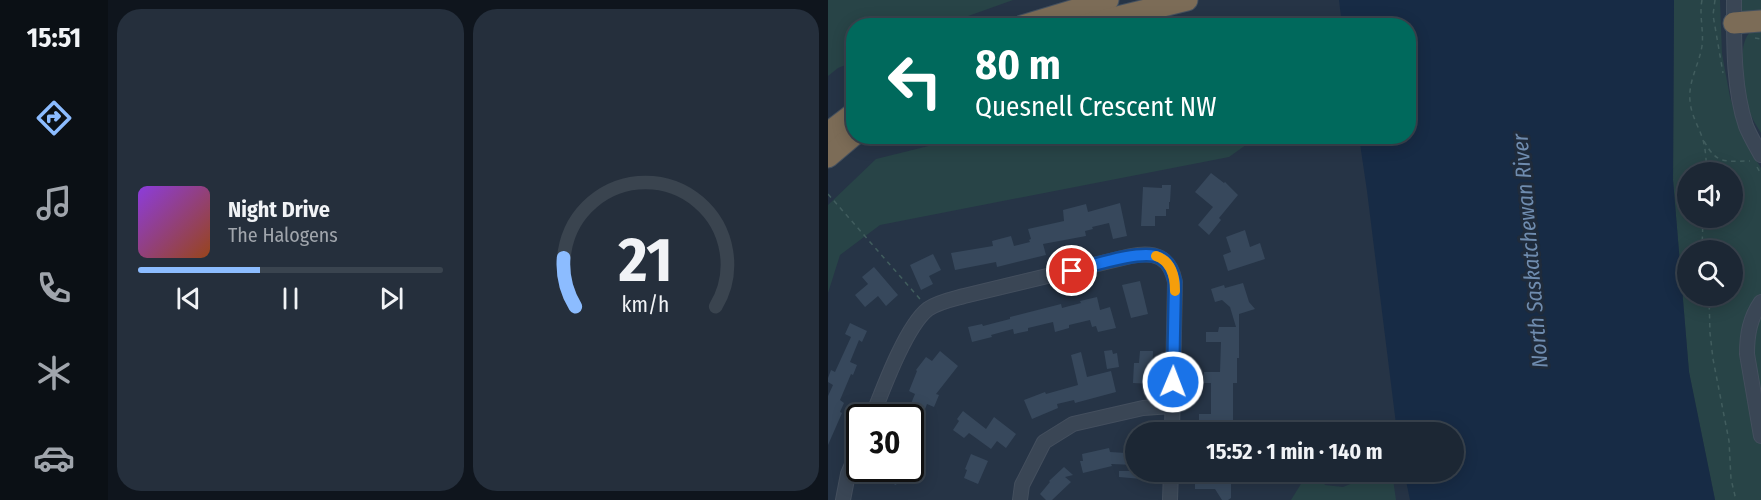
<!DOCTYPE html>
<meta charset="utf-8">
<style>
:root{--surface:#1c2734;--page:#252f3c;--text:#f1f3f6;--muted:#a0a5ac;--line:#3a444f;--accent:#8cbcff}
body{margin:0;font-family:"Fira Sans Condensed",sans-serif;background:var(--page);color:var(--text);height:100vh;display:flex;flex-direction:column;font-size:22px;white-space:nowrap}
*{box-sizing:border-box;margin:0}
p{font-size:20px;color:var(--muted)}
.icon{flex:none;width:33px;height:33px;fill:none;stroke:currentColor;stroke-width:2;stroke-linecap:round;stroke-linejoin:round}
.map{position:relative;flex:1;overflow:hidden}
.details{display:flex;flex-direction:column;gap:9px;padding:9px;background:#0f151d;width:720px}
.details>*{flex:none}
.banner{position:absolute;left:18px;top:18px;width:570px;height:126px;border-radius:24px;box-shadow:0 3px 15px #0003,0 0 0 2px var(--line);background:#00695c;color:#fff;overflow:hidden}
.controls{position:absolute;left:849px;top:162px;display:grid;gap:12px}
.controls a{display:grid;place-items:center;width:66px;height:66px;border-radius:50%;background:var(--surface);box-shadow:0 3px 15px #0003,0 0 0 2px var(--line);font-size:30px}
.speed{position:absolute;left:18px;top:404px;display:flex;gap:12px;font-size:30px;font-weight:700;text-align:center}
.speed>*{display:grid;place-content:center;width:78px;height:78px;border-radius:50%;background:var(--surface);box-shadow:0 3px 15px #0003,0 0 0 2px var(--line);line-height:1}
.speed .limit{border:3px solid #111;border-radius:9px;background:#fff;color:#111}
.pin{position:absolute;display:grid;place-items:center;width:51px;height:51px;color:#fff;margin:-26px;border:3px solid #fff;border-radius:50%;box-shadow:0 2px 6px #0007}
.me{position:absolute;width:66px;margin:-33px;rotate:1deg;stroke-linejoin:round;filter:drop-shadow(0 0 4px #0008)}
.turn{display:flex;align-items:center;gap:21px;height:126px;padding:0 30px;font-size:27px}
.turn .icon{width:78px;height:78px;stroke-width:2.5}
.turn b{display:block;font-size:42px;line-height:51px}
.details .card{flex:1;display:flex;flex-direction:column;justify-content:center;gap:9px;min-width:0;padding:0 21px;border-radius:24px;background:var(--page)}
.details .dial{align-items:center;gap:0}
.dial svg{height:156px;overflow:visible;fill:none;stroke:var(--line);stroke-width:7;stroke-linecap:round;text-anchor:middle}
.dial text{fill:var(--text);stroke:none}
.song{display:flex;align-items:center;gap:18px}
.cover{width:72px;height:72px;border-radius:9px;background:linear-gradient(135deg,hsl(270 70% 55%),hsl(20 70% 35%))}
.played{height:6px;border-radius:3px;background:linear-gradient(90deg,var(--accent) 40%,var(--line) 40%)}
.keys{display:flex;justify-content:space-around;direction:ltr}
.details .tiles{flex:1;display:grid;gap:9px;grid-template-columns:repeat(2,1fr)}
.trip{position:absolute;left:297px;top:422px;width:339px;height:60px;border-radius:30px;background:var(--surface);box-shadow:0 3px 15px #0003,0 0 0 2px var(--line);font-weight:700;line-height:60px;text-align:center}
main{display:flex;flex:1;min-height:0}
.tab-bar{display:flex;flex-direction:column;width:108px;justify-content:space-around;align-items:center;background:#0b1015;color:var(--muted)}
.tab-bar .icon{width:42px;height:42px}
.tab-bar .active{color:var(--accent)}
.tab-bar b{font-size:27px;color:var(--text)}
.map>svg:first-child{display:block}
.green{fill:#284447;fill-rule:evenodd}
.water{fill:#172b45}
.building{fill:#37485c}
.lines{fill:none;stroke-linecap:round;stroke-linejoin:round}
.minor-casing{stroke:#444f5e;stroke-width:16}
.highway-casing{stroke:#45515f;stroke-width:23}
.path{stroke:#415d5e;stroke-width:1.5;stroke-dasharray:4.5 4.5;stroke-linecap:butt}
.minor{stroke:#3a4655;stroke-width:14}
.highway{stroke:#7c6c57;stroke-width:21}
.route-casing{stroke:#114b97;stroke-width:15}
.route{stroke:#1a73e8;stroke-width:10}
.slow{stroke:#f59e0b;stroke-width:10}
.labels{text-anchor:middle;dominant-baseline:central;stroke-width:6;stroke-linejoin:round;paint-order:stroke}
.water-label{font-size:22px;font-style:italic;fill:#6f8caf;stroke:#1f2b3b}
</style>
<main>
<nav class="tab-bar">
<b>15:51</b>
<svg class="icon active" aria-label="directions" viewBox="0 0 24 24"><path d="M12 3l9 9-9 9-9-9zM9 14v-3h6M13 9l2 2-2 2"/></svg>
<svg class="icon" aria-label="music" viewBox="0 0 24 24"><path d="M9 18V5l10-2v13"/><circle cx="6" cy="18" r="3"/><circle cx="16" cy="16" r="3"/></svg>
<svg class="icon" aria-label="phone" viewBox="0 0 24 24"><path d="M5 4h4l2 5-3 2q2 4 5 5l2-3 5 2v4C11 20 4 13 5 4z"/></svg>
<svg class="icon" aria-label="climate" viewBox="0 0 24 24"><path d="M12 3v18M4 7l16 10M4 17L20 7"/></svg>
<svg class="icon" aria-label="car" viewBox="0 0 24 24"><path d="M5 17H2v-5l4-1 3-4h7l3 4 3 1v5h-3M9 17h6M6 11h13"/><circle cx="7" cy="17" r="2"/><circle cx="17" cy="17" r="2"/></svg>
</nav>
<section class="details">
<div class="tiles">
<div class="card">
<div class="song"><i class="cover"></i><div><b>Night Drive</b><p>The Halogens</p></div></div>
<div class="played"></div>
<div class="keys"><svg class="icon" aria-label="previous" viewBox="0 0 24 24"><path d="M18 5L8 12l10 7zM5 5v14"/></svg><svg class="icon" aria-label="pause" viewBox="0 0 24 24"><path d="M8 5v14M16 5v14"/></svg><svg class="icon" aria-label="next" viewBox="0 0 24 24"><path d="M6 5l10 7-10 7zM19 5v14"/></svg></div>
</div>
<div class="card dial"><svg viewBox="0 0 100 80">
<path d="M14 69A42 42 0 1 1 86 69"/>
<path d="M14 69A42 42 0 0 1 8 44" stroke="#8cbcff"/>
<text x="50" y="56" font-size="32" font-weight="700">21</text>
<text x="50" y="72" font-size="11">km/h</text>
</svg></div>
</div>
</section>
<div class="map">
<svg width="933" height="500" viewBox="0 0 933 500">
<rect width="100%" height="100%" fill="#263446"/>
<!-- green -->
<g class="green">
<path d="M0,0H185L115,25L26,26L25,62L10,68L0,76Z"/>
<path d="M846,0H892L894,54L902,97L915,138L933,168V500H887L861,372L845,180ZM860,172H904V218H860ZM860,250H904V296H860Z"/>
<path d="M911,0H933V15L913,16Z"/>
<path d="M933,29V133C928,125 923,117 920,108C916,92 907,41 924,31C927,29 930,29 933,29Z"/>
<path d="M141,136H429V137L401,157L52,225L12,255L0,293V205L48,159Z"/>
<path d="M481,471H489L497,485L515,487L542,476L553,473L565,479L568,500H463Z"/>
</g>
<!-- water -->
<path class="water" d="M511,0H846L845,180L861,372L887,500H582L576,471H626V432H569L539,191L531,137L580,136V26L514,25Z"/>
<!-- building -->
<g class="building">
<path d="M383,173L396,183L397,182L410,195L391,218L393,220L381,235L370,225L385,207L367,192Z"/>
<path d="M334,185H343L342,202H341V209H338V216H327V226H313L315,187L334,188Z"/>
<path d="M292,203L299,236L285,239L281,223L264,227L265,229L257,231L258,236L215,244L218,255L169,267L168,262L127,270L123,253L165,246L164,241L183,236L186,246L202,242L201,240L203,239L200,229L236,221L235,210L258,204L260,212Z"/>
<path d="M417,230L422,247L432,243L437,259L400,271L395,255L403,252L398,237Z"/>
<path d="M105,254L113,270L101,276L105,284L93,290L82,265Z"/>
<path d="M46,267L70,295L58,306L50,296L37,307L27,295L40,284L34,277Z"/>
<path d="M312,281L320,314L303,318L294,285Z"/>
<path d="M415,283L421,302L427,309L411,314V358H409V383H405V432H383L382,425H371V414H383V383H376V372H392L393,342H378V332H390L391,327H408L402,307L394,300L387,302L383,289L396,285L397,288Z"/>
<path d="M269,297L272,310L282,307L288,328L270,332L268,326L264,327L262,320L241,325V328L227,332L225,322L200,328V331L186,334L185,329L163,335L164,337L144,342L140,327L154,324L155,326L182,319V317L233,304L234,308L253,303L252,301Z"/>
<path d="M22,323L39,331L34,342L31,340L22,362L29,365L25,375L23,374L12,400L16,403L12,412L14,413L0,445V396L5,385L0,382V378L3,370L7,372L23,337L17,334Z"/>
<path d="M284,350L285,354L289,353L291,367L279,369L276,351Z"/>
<path d="M112,351L130,366L108,394L111,395L106,407L99,404L96,412L92,411L82,434V406L87,394L81,391L89,371L88,370L98,357L104,361Z"/>
<path d="M312,351H325L324,384L305,383L306,363H311Z"/>
<path d="M253,352L259,377L283,371L288,392L247,403L246,400L229,404L230,408L204,419L196,400L217,392L218,394L250,385L243,355Z"/>
<path d="M135,411L158,429L166,417L188,434L178,448L169,441L163,449L141,433L136,438L125,430L131,421L129,419Z"/>
<path d="M299,442H308V465L283,464L284,466L255,473L252,461H255L254,454L281,448L282,452L298,453Z"/>
<path d="M143,454L160,461L150,484L136,478L139,470L137,469Z"/>
<path d="M236,467L245,475L237,477L243,482L224,500H218L212,494L222,482L221,481Z"/>
<path d="M59,468H75L68,485L54,479Z"/>
<path d="M291,471H315L314,479L291,477Z"/>
<path d="M367,471H404V472L406,473V482H403V498L400,500H394L387,489H367Z"/>
</g>
<g class="lines">
<!-- minor casing -->
<g class="minor-casing">
<g id="minor">
<path d="M906,0C906,40 905,88 918,126C922,136 928,146 933,155"/>
<path d="M933,302C922,318 919,334 919,354L933,436"/>
<path d="M44,417C55,389 78,326 100,309C110,302 125,299 136,296L303,256C327,251 342,257 347,282L344,432"/>
<path d="M15,500L20,474L32,446"/>
<path d="M192,500L194,485L216,442L245,424L315,408L344,406"/>
<path d="M342,500L343,471"/>
</g>
</g>
<!-- highway casing -->
<g class="highway-casing">
<g id="highway">
<path d="M906,23L933,21"/>
<path d="M194,26L280,0"/>
<path d="M253,26L359,0"/>
<path d="M0,133L26,113"/>
<path d="M0,157L26,135"/>
</g>
</g>
<!-- path -->
<g class="path">
<path d="M874,0C871,15 876,31 874,46C871,65 860,81 862,101C863,115 871,127 875,140C878,150 878,162 879,172"/>
<path d="M887,0L885,15L895,73"/>
<path d="M927,38L933,39"/>
<path d="M876,141C889,165 897,161 922,161"/>
<path d="M929,167L933,174"/>
<path d="M0,194L92,299"/>
<path d="M874,250L875,218"/>
<path d="M881,296L882,333L885,359L901,441L903,479L908,500"/>
</g>
<!-- minor -->
<use href="#minor" class="minor"/>
<!-- highway -->
<use href="#highway" class="highway"/>
</g>
<g class="lines">
<!-- route casing -->
<g class="route-casing">
<path id="route" d="M244,271C263,266 316,248 333,258C342,263 345,273 347,282L345,382"/>
</g>
<!-- route -->
<use href="#route" class="route"/>
<!-- slow -->
<path class="slow" d="M328,256C343,261 347,276 347,291"/>
</g>
<g class="labels">
<!-- water labels -->
<g class="water-label">
<text transform="translate(702 251) rotate(-95)">North Saskatchewan River</text>
</g>
</g>
</svg>
<div class="controls">
<a><svg class="icon" aria-label="sound" viewBox="0 0 24 24"><path d="M4 9h4l5-4v14l-5-4H4zM17 9q2 3 0 6"/></svg></a>
<a><svg class="icon" aria-label="search" viewBox="0 0 24 24"><circle cx="10" cy="10" r="6"/><path d="M15 15l6 6"/></svg></a>
</div>
<div class="speed"><div class="limit">30</div></div>
<div class="pin" style="left:244px;top:271px;background:#d93025"><svg class="icon" aria-label="arrive" viewBox="0 0 24 24"><path d="M6 21V4h12l-3 4 3 4H6"/></svg></div>
<svg class="me" style="left:345px;top:382px" viewBox="-20 -20 40 40"><circle r="17" fill="#1a73e8" stroke="#fff" stroke-width="3"/><path d="M0-11L8 9 0 5-8 9z" fill="#fff"/></svg>
<div class="trip">15:52 · 1 min · 140 m</div>
<div class="banner">
<div class="turn"><svg class="icon" aria-label="left" viewBox="0 0 24 24"><path d="M17 20v-9H6M10 6l-5 5 5 5"/></svg><div><b>80 m</b>Quesnell Crescent NW</div></div>
</div>
</div>
</main>
